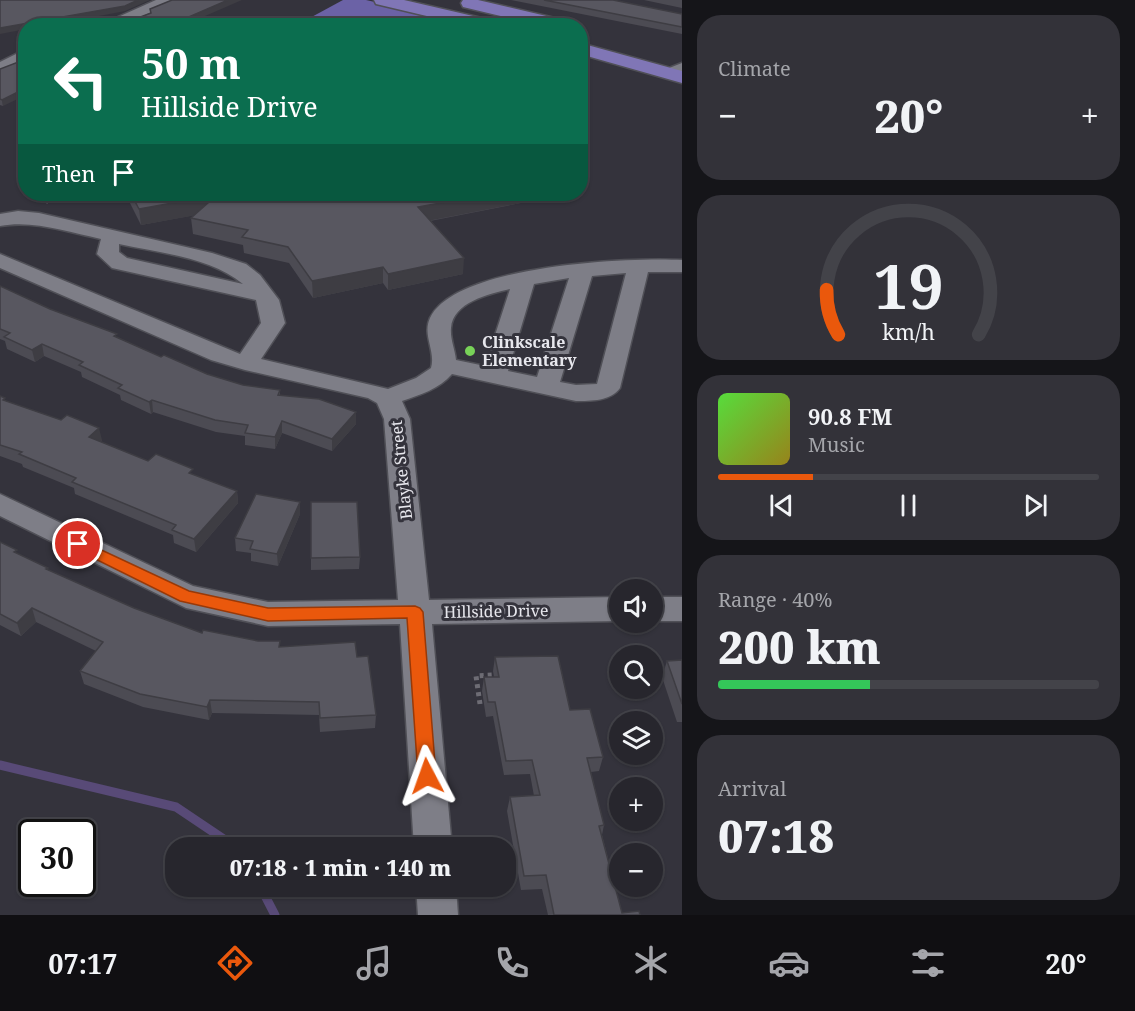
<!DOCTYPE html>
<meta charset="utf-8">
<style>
:root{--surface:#27262d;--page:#333239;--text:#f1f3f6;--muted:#a4a5aa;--line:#434349;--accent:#ea580c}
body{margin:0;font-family:"Noto Serif",serif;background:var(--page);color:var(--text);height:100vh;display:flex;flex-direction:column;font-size:22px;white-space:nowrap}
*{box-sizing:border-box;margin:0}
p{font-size:20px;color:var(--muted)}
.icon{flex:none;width:33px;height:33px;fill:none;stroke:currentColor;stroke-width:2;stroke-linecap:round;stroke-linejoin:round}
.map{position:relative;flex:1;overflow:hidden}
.drawer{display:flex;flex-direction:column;gap:15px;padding:15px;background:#151519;width:453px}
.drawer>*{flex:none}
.banner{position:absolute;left:18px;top:18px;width:570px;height:183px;border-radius:24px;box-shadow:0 2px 4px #0004,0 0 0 2px var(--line);background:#0b6e4f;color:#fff;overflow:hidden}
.fabs{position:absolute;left:609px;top:579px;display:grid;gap:12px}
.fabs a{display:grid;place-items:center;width:54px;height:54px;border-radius:50%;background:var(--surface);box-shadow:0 2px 4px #0004,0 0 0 2px var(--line);font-size:30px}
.speed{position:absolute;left:18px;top:819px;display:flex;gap:12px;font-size:30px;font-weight:700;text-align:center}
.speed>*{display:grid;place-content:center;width:78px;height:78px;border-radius:50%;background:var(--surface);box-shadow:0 2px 4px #0004,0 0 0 2px var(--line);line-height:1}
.speed .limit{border:3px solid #111;border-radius:9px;background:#fff;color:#111}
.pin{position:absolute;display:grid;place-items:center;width:51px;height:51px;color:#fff;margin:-26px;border:3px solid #fff;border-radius:50%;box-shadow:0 2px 6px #0007}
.me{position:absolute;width:66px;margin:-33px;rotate:356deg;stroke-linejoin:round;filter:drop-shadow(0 0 4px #0008)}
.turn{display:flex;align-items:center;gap:21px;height:126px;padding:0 24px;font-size:27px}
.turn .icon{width:78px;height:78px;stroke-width:2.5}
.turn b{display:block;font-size:42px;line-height:51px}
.then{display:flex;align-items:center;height:57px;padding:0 24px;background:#0003;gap:12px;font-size:22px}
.big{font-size:45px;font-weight:800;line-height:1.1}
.drawer .tile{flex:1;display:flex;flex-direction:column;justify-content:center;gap:9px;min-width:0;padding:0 21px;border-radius:24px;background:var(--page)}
.drawer .dial{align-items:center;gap:0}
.dial svg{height:156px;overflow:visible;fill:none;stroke:var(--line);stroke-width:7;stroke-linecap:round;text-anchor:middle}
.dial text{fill:var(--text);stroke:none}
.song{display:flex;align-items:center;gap:18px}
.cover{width:72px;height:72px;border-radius:9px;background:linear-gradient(135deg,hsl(110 70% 55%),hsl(50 70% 35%))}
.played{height:6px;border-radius:3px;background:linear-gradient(90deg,var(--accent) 25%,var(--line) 25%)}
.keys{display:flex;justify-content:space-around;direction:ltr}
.heat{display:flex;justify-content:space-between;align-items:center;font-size:33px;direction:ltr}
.charge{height:9px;border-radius:4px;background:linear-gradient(90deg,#34c759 40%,var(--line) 0)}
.trip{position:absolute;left:165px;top:837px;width:351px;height:60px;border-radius:24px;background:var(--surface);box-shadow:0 2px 4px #0004,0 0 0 2px var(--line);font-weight:800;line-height:60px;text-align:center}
.menu{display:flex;height:96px;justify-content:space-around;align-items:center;background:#100f12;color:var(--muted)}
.menu .icon{width:42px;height:42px}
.menu .active{color:var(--accent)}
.menu b{font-size:27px;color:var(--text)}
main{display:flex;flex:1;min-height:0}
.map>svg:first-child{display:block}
.forest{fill:#6b62a6}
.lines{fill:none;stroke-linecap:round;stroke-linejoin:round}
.stream{stroke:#584a77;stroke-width:9}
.minor-casing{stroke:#505057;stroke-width:3}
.major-casing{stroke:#505057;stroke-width:3}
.path-far1{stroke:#6d6c74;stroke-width:3;stroke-dasharray:2 2;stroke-linecap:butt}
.path{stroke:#6d6c74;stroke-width:5;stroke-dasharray:4 4;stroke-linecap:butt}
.minor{fill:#7e7e87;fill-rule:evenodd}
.major{fill:#8076b6;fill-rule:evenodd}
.wall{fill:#4c4b53}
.shaded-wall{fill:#3e3d43}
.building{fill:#585760;stroke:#3e3d43;stroke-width:1.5}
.route{fill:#ea580c;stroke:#983908;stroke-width:1.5}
.poi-dot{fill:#78d258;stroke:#34333c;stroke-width:2}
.labels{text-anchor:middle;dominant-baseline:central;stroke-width:6;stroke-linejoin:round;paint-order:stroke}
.poi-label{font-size:16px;font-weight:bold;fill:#e7e7ed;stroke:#34333c;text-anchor:start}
.street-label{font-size:16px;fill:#e7e7ed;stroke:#34333c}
</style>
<main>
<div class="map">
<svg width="682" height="915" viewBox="0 0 682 915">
<rect width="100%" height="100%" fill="#34333c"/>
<!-- forest -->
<path class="forest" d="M343,0H366L475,25L295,26Z"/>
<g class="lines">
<!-- stream -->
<g class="stream">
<path d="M0,765L176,807L237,848"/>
<path d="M260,886L275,915"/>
</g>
<!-- minor casing -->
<g class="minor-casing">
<g id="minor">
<path d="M156,0H175L173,3L119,26H98Z"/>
<path d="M26,49V60L0,73V62Z"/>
<path d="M682,63V74L670,78L662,73L664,70Z"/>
<path d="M18,211L39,213L212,253L246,264L260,275L279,300L285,323L261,359L388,389L416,378L431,368C436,351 422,335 430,318C455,265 629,257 682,260V272H648L620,388C611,401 591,401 576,401L452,374C439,389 420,395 402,401L410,419L429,600L620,597V621L432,624L452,848H414L400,624L268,626L186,608L0,516V494L193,586L268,602L398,600L384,419L377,403L368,398L245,370L211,360L0,268V254L240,354L261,323L256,300L112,268L97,254L101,239C67,232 34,220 0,226V214ZM119,244C160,253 210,257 243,284L127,258L119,252ZM626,273L597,384L576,385L560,382L592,276ZM569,278L537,377L508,371L534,284ZM510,289L485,366L456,360C455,349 450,339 451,328C453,302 489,294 510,289Z"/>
<rect x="652" y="597" width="30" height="24"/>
<path d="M416,886H456L458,915H418Z"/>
</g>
</g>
<!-- major casing -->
<g class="major-casing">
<g id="major">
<path d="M374,0H404L499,22L501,26H469L376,4Z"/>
<path d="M463,0H478L572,22L574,26H542L463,7L461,3Z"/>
<path d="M580,43L682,71V83L580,54Z"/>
</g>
</g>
<!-- path-far1 -->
<path class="path-far1" d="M46,203L52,194"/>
<!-- path -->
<path class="path" d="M480,704L476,676L493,675"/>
<!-- minor -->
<use href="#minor" class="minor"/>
<!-- major -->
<use href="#major" class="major"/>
</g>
<!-- wall -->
<g class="wall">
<path d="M511,0H613L682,14V34Z"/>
<path d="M644,0H682V8Z"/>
<path d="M0,69L3,106L0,105Z"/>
<path d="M127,194H527L526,202L430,221L463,274L388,290L383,283L313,298L289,263L244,253L243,245L193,234L191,218L195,215L141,225L127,197Z"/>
<path d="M0,286L50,309L161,357L207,374L243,385L280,390V395L356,424L332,451L282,433L275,449L245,445V436L216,432L153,412L151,414L121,400L120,395L82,377L81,372L44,356L35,362L7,349L5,341L0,339Z"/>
<path d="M0,396L6,401L102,440L100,442L148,461L194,475L237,491L238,503L196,552L174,543L173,535L75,494L74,488L23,467L22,464L0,456Z"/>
<path d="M311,502L360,557L359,569L311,570Z"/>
<path d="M300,514L278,566L251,561V553L236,551L235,538Z"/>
<path d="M0,542L18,554L48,568V570L134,608L202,633L280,647L357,657L376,715L375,728L320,732L319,715L212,713L209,720L143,707L84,684L80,671L96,651L36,622L21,636L0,625Z"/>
<path d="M495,657L570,710L603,757L599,771L591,772L604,825L602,835L622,913L640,915H548L542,889L521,890L507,811L510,797L534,796L530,774L504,775L493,716L486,717L482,691L484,677H494L493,671Z"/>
<path d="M682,660V722H677L662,677L667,661Z"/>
</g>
<!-- shaded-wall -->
<g class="shaded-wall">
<path d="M138,0H150L125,11L47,26H26V29L0,34V28Z"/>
<path d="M228,0H242L182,26H168Z"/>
<path d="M26,88V95L3,106L2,100Z"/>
<path d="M491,194H527L526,202L417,223L418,207Z"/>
<path d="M217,195L219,211L141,225L139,209Z"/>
<path d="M464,258L463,274L388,290V274Z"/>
<path d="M383,267V283L313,298L312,281Z"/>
<path d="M42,344L44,356L35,362L32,350Z"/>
<path d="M152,400L153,412L151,414L149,402Z"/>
<path d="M356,412V424L332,451V439Z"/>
<path d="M282,421V433L275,449V437Z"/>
<path d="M99,428L102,440L92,449L89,437Z"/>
<path d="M237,491L238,503L196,552L194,539Z"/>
<path d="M300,502V514L278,566L277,554Z"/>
<path d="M32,608L36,622L21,636L17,623Z"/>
<path d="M210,700L212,713L209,720L207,707Z"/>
</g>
<!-- building -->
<g class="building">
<path d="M0,0H138L125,6L0,28Z"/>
<path d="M172,0H228L168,26H117L151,13L150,9Z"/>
<path d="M544,0H613L682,14V27Z"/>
<path d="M26,59V88L2,100L0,99V69Z"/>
<path d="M131,194H491L418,207L464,258L388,274L383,267L312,281L288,247L242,237L248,230L191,218L217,195L139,209Z"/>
<path d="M0,286L50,309L117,334L114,336L161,357L164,355L207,374L243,385L280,390L278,395L319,399L356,412L332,439L282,421L275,437L245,433L248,425L215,420L152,400L149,402L118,388L122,385L79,365L83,362L42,344L32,350L4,337L10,333L0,329Z"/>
<path d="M0,396L5,398L3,400L61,420L67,415L99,428L89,437L148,461L156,454L193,469L189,473L237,491L194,539L172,530L176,525L72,482L76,478L19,454L22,452L0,445Z"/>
<path d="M256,494L300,502L277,554L250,549L253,541L235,538Z"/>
<path d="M311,502H357L360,557L311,558Z"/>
<path d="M0,542L17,550L14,552L48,568L46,569L134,608L202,633L203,630L258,641H280L279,647L355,642L357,657L368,656L376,715L320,718L319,702L210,700L207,707L140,694L80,671L103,642L32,608L17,623L0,614Z"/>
<path d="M558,656L570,710L590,709L603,757L587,758L604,825L599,826L622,913L639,911L640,915H554L546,875L524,876L510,797L540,795L532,760L506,761L495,702H488L484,677H499L495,657Z"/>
<path d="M682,660V704L667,661Z"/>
</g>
<!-- route -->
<path class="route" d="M78,539L189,591L268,608L415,606L420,608L423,612L436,776L434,781L427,784L421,781L418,776L407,618L268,621L180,601L73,548L71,544L73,541Z"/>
<!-- markers -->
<circle class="poi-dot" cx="470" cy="351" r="6"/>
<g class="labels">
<!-- poi labels -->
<g class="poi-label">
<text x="482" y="342">Clinkscale<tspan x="482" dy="18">Elementary</tspan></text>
</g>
<!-- street labels -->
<g class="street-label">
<text transform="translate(401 470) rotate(-96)">Blayke Street</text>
<text transform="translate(496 611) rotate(-1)">Hillside Drive</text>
</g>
</g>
</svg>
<div class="fabs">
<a><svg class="icon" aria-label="sound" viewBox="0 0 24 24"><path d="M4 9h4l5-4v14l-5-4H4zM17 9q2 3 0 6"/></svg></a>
<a><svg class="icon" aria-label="search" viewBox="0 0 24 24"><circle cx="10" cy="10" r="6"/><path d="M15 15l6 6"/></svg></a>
<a><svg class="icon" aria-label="layers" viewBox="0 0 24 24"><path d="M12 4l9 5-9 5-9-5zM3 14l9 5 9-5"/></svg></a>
<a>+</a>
<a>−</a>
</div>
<div class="speed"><div class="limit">30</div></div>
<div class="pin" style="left:78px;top:544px;background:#d93025"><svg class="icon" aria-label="arrive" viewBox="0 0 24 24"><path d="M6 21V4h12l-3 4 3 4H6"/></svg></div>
<svg class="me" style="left:427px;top:776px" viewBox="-20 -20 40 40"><path d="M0-17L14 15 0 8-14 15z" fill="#ea580c" stroke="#fff" stroke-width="4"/></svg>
<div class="trip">07:18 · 1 min · 140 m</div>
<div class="banner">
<div class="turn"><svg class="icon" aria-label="left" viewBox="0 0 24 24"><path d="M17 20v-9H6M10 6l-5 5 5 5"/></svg><div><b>50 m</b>Hillside Drive</div></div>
<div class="then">Then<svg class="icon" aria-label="arrive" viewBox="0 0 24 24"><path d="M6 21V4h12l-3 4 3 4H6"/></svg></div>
</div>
</div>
<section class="drawer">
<div class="tile"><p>Climate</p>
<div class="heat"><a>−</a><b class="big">20°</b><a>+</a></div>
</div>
<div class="tile dial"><svg viewBox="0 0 100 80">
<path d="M14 69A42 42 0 1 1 86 69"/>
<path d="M14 69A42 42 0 0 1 8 46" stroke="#ea580c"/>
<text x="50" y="56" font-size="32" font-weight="700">19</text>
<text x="50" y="72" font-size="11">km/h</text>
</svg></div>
<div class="tile">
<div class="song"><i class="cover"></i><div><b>90.8 FM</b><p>Music</p></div></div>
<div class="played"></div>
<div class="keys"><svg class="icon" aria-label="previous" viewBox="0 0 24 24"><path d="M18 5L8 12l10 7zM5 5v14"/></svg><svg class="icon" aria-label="pause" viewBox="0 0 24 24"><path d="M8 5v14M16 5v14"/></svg><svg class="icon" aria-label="next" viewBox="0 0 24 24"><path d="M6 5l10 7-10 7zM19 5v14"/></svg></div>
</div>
<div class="tile"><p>Range · 40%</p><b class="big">200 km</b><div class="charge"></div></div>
<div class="tile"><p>Arrival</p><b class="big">07:18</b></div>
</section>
</main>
<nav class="menu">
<b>07:17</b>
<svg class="icon active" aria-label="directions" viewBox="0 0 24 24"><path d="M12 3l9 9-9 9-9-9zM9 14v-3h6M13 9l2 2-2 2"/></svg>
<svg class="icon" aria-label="music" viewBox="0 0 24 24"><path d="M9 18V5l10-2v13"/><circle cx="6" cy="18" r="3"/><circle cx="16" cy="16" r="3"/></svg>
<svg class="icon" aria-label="phone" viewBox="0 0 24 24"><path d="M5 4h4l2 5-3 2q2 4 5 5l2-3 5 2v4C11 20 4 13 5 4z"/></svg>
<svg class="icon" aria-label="climate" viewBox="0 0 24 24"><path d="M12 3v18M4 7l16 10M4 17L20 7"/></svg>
<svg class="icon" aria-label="car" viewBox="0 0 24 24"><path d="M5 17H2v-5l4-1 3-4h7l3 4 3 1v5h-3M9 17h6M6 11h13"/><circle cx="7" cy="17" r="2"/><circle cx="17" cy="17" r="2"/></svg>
<svg class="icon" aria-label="filters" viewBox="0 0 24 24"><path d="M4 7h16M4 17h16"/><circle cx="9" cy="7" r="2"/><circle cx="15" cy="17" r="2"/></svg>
<b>20°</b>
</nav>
